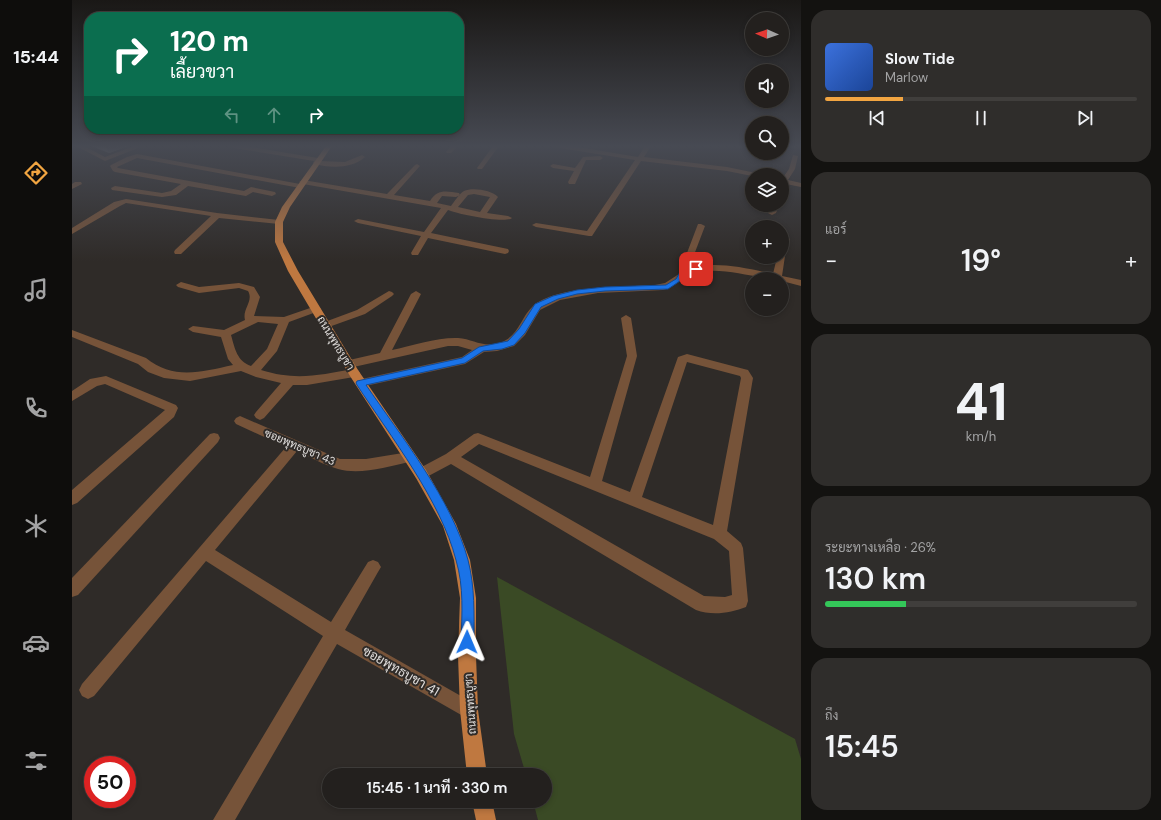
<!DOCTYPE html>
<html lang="th">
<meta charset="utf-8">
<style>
:root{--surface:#23201e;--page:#2f2d2b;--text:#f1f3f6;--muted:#a3a3a4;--line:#403e3c;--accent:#f2a541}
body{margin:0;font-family:"DM Sans",Sarabun,sans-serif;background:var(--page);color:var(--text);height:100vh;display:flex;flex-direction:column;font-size:15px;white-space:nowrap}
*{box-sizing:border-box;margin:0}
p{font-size:13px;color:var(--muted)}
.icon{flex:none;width:22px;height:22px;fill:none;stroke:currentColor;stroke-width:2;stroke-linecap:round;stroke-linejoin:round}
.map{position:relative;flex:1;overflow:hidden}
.drawer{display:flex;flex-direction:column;gap:10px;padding:10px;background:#131210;width:360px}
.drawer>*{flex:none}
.top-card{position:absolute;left:12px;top:12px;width:380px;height:122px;border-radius:16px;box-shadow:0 2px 6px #0003,0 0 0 1px var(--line);background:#0b6e4f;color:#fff;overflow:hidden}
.needle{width:26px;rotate:272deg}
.tools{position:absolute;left:673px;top:12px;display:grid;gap:8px}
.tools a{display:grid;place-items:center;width:44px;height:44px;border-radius:50%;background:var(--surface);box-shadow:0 2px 6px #0003,0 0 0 1px var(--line);font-size:20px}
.speed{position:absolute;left:12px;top:756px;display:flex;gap:8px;font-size:20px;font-weight:700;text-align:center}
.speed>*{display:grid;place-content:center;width:52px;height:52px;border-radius:50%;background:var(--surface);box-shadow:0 2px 6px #0003,0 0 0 1px var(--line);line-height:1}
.speed .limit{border:6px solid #d22;background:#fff;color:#111}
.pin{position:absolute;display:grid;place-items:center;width:34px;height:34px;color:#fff;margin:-17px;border-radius:8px;box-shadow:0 2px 6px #0006}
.me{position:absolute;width:44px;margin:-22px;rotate:1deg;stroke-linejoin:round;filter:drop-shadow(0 0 3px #0008)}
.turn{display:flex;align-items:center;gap:14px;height:84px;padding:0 20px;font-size:18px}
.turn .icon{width:52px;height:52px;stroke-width:2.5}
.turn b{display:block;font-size:28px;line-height:34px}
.lanes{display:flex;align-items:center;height:38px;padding:0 20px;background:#0003;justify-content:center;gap:20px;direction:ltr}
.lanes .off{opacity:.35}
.big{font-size:30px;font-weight:600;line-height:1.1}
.drawer .card{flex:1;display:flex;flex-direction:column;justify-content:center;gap:6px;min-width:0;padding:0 14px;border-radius:16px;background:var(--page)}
.drawer .dial{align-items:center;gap:0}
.dial b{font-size:52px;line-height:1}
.song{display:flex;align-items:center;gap:12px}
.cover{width:48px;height:48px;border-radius:6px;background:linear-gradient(135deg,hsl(220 70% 55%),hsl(220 70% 35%))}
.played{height:4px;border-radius:2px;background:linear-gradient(90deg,var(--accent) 25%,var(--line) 25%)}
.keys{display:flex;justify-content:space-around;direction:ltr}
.heat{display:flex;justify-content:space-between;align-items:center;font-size:22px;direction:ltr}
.charge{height:6px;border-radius:3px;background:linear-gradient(90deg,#34c759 26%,var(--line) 0)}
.trip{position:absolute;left:250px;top:768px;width:230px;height:40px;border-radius:20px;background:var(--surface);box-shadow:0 2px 6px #0003,0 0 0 1px var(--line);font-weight:600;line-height:40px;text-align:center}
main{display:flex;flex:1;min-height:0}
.tab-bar{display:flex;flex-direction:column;width:72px;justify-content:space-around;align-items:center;background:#0e0d0c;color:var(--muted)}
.tab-bar .icon{width:28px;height:28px}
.tab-bar .current{color:var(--accent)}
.tab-bar b{font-size:18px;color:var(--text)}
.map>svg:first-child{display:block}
.green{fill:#3a4a25}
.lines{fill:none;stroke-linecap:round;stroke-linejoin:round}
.minor{fill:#765339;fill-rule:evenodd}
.major{fill:#bf7840;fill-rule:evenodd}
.wall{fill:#8c878a}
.shaded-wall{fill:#726e71}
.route{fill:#1a73e8;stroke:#114b97}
.labels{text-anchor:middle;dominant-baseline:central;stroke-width:4;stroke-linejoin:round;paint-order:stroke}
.street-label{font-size:11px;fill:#e1dedc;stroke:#2f2b28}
.near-street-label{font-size:13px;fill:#e1dedc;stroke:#2f2b28}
</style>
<main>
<nav class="tab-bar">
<b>15:44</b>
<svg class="icon current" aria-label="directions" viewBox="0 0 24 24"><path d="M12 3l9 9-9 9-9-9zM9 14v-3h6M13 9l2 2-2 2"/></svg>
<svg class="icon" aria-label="music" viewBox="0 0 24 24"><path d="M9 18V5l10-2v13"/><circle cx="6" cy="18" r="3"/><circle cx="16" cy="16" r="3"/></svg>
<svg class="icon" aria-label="phone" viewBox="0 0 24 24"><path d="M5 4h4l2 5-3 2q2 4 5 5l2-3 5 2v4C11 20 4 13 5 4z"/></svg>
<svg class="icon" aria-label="climate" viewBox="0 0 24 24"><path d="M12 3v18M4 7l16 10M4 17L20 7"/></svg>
<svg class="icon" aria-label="car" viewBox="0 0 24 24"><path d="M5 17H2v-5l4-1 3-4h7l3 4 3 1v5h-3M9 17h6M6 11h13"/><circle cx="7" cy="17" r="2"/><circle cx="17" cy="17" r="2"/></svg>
<svg class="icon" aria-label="filters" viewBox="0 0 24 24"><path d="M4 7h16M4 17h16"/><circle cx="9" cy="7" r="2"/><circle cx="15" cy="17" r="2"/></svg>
</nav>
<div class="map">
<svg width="729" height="820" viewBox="0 0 729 820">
<rect width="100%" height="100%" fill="#2f2b28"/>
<!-- green -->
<path class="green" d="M425,577L723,739L729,759V820H466L461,801H473V775H454L442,734Z"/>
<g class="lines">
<!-- minor -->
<g class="minor">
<path d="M4,146H12L33,157L62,146H71L33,161Z"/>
<path d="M159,146H173L246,158L249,160L248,161L273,162L290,155L293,157C280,169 258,168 242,164L241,163L242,161L162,148Z"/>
<path d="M379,146H386L379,153H375L374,152Z"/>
<path d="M421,146H427L410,169H406L405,168Z"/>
<path d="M485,146H500L566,157L573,146H579L572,157L655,167L684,173L688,175H680V176L655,171L569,161L520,236H517L464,227L460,225L464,223L515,231L563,160L488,148Z"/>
<path d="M65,154L228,184L232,186L228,188L65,158L45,167L46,168L172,191L179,187L203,192L204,194L200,196L181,192L174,196L116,186L104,195L90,197L40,190L39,188L43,186L90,193L99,191L109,184L43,172L41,171L38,166L39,165L55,157Z"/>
<path d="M721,155L726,156L723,169L716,180L729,183V187L714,184L710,186V179L717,169Z"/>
<path d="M511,157L528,156L531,158L528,160H514L503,184H497L496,182L502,171L481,168L478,166L481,164L503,168Z"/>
<path d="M345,164L348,166L347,167L322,195L358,201C365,189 374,191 387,193L388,195L384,197L370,196L365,203L379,206C382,202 387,194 392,191C400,187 420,190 426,197L415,213L436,216L440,218C434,224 385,214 376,210L359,233L436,249L437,251L436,253L433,254L356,238L346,255H340L339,253L349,236L286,223L282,221L286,219L352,232L369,208L231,184L227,182L231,180L315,194L343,165ZM402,194L418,197L408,212L386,207L396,195Z"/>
<path d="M3,182H9L10,184L0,189V184Z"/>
<path d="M54,199L145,213L207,220L211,222L207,224L147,218L109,254H103L102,252L103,250L139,216L54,203L48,206L0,234V228L42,202Z"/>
<path d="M699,205H707L704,213L700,215L696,213Z"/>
<path d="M626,224H629L633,226L617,268C644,261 674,268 701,274L705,257H710V239L714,236L718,239L713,256L710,276L729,280V286L710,281V279C682,279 655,267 626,272C613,274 604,287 591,290L526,293L488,300L468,310L453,335L442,346L425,351L412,352L393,364L289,387L285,386L283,383L285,380L390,357L400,350L386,346H376L277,368L273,367L271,364L273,361L308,353L339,294L344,291L349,294L320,350C339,346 367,337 386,338C401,339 411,348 427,343C447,337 448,318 461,306C484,285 553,287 583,285L593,283L607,274Z"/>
<path d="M109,282L127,287L167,283L182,287L188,297L182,316L212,317L241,307H247L249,309L247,311L217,322L205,351L189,370C224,381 247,375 282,369L286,370L288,373L286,376L282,377L235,385H221L192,418L188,420L184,418L182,415L184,412L209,383L184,377L169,371L118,381L92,378L76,372L66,364L0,337V330L74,358C101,380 129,372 161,365L156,359L149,337L121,332L116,329L121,326L152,330L173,320C170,309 182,301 176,291L167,288L127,293L106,287L104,285ZM186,322L206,324L195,349L179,366C165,361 163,349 159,335Z"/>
<path d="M317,291L320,292L322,294L320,296L293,314L254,328L249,325L250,323L285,310Z"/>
<path d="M554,315L559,318L565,356L530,481L558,492L606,357L615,354L672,369L676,370L681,378L655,531L669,543L671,548L676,601L674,607C659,613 640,616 624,610L379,464L349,480L344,478L342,474L344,470L374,454L402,434L406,433L518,477L555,356L549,318ZM615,362L668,376L669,378L641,525L570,497ZM407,444L642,539L657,551L660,595L653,597L632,596L389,457Z"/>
<path d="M34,376L104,405L106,408L102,417L5,503L0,505V490L93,410L33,384L25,386L0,401V391L18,379Z"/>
<path d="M168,416L268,459H294L337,452L342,453L343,457L342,461L337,462C315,467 288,475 266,469C252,465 238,457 225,451L143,550L259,622L296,562L301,560L306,562L309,567L306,572L273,630L403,704L406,710L403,716L397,719L391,716L265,644L163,820H141L251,636L134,561L22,696L16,699L10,696L7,690L10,684L214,447L164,424L162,421L164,418Z"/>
<path d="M142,433L146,434L148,438L146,442L6,595L0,597V578L138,434Z"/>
</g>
<!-- major -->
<g class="major">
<path d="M254,146H260L218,207L211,222V242L226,271L286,370L354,470L384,524L398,560L404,598V656L406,710L415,775H395L388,710L386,656L388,598L382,560L371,526L344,478L278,376L216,271L203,242V222L210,207Z"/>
<path d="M400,801H420L424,820H404Z"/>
</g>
</g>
<!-- wall -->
<path class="wall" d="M19,146H56L37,153Z"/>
<!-- shaded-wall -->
<path class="shaded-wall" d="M33,146H56L37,153Z"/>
<!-- sky -->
<linearGradient id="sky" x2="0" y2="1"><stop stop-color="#1a1816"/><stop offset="0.56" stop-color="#474a53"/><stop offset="1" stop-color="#474a53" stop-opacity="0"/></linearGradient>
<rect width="729" height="261" fill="url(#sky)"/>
<!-- route -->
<path class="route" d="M624,267L627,268V271L613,275L608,281L596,289L533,291L505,294L486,299L469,307L453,333L442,345L430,349L411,351L393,363L294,385C329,436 380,500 396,560C403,587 402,614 402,642L400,646L395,648L391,646L389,642C390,614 392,587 384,560C369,501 319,437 285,385L284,383L285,381L390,358L407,347L436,341L447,329L463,304L481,296L505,290L533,287L594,285L604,279L608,272Z"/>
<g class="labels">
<!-- street labels -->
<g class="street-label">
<text transform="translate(264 343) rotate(59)">ถนนพุทธบูชา</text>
<text transform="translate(228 447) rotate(23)">ซอยพุทธบูชา 43</text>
<text transform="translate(398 704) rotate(-94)">ถนนพุทธบูชา</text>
</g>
<!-- near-street labels -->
<g class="near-street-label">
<text transform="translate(329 671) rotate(30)">ซอยพุทธบูชา 41</text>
</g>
</g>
</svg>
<div class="tools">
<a><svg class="needle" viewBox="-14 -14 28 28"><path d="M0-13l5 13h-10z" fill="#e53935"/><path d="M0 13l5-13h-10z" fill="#a3a3a4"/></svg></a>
<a><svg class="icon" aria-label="sound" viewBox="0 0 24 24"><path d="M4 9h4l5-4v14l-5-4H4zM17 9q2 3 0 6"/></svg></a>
<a><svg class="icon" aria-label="search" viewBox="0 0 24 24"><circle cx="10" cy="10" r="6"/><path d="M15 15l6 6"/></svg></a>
<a><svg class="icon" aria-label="layers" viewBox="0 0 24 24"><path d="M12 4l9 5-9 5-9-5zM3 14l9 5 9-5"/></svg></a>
<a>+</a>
<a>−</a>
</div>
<div class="speed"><div class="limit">50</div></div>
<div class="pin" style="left:624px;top:269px;background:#d93025"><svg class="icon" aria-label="arrive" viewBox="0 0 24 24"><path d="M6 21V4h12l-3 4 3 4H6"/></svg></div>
<svg class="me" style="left:395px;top:642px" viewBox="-20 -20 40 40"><path d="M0-17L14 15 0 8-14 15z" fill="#1a73e8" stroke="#fff" stroke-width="4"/></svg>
<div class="trip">15:45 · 1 นาที · 330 m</div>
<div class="top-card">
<div class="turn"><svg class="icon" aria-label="right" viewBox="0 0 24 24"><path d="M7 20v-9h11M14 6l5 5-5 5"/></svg><div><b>120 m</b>เลี้ยวขวา</div></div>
<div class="lanes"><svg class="icon off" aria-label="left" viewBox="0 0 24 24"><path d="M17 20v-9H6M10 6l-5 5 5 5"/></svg><svg class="icon off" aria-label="ahead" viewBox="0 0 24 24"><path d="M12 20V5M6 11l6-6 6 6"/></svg><svg class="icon" aria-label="right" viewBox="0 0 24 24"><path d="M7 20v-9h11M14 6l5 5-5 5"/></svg></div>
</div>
</div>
<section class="drawer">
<div class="card">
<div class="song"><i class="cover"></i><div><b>Slow Tide</b><p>Marlow</p></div></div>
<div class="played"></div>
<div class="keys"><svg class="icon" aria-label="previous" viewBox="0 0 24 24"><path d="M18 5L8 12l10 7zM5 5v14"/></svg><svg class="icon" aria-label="pause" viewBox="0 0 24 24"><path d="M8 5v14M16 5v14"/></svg><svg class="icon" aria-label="next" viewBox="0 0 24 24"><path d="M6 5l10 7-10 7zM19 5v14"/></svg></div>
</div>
<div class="card"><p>แอร์</p>
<div class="heat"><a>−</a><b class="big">19°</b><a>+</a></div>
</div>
<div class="card dial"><b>41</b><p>km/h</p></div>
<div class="card"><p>ระยะทางเหลือ · 26%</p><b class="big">130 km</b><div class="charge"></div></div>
<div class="card"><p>ถึง</p><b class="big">15:45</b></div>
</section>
</main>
